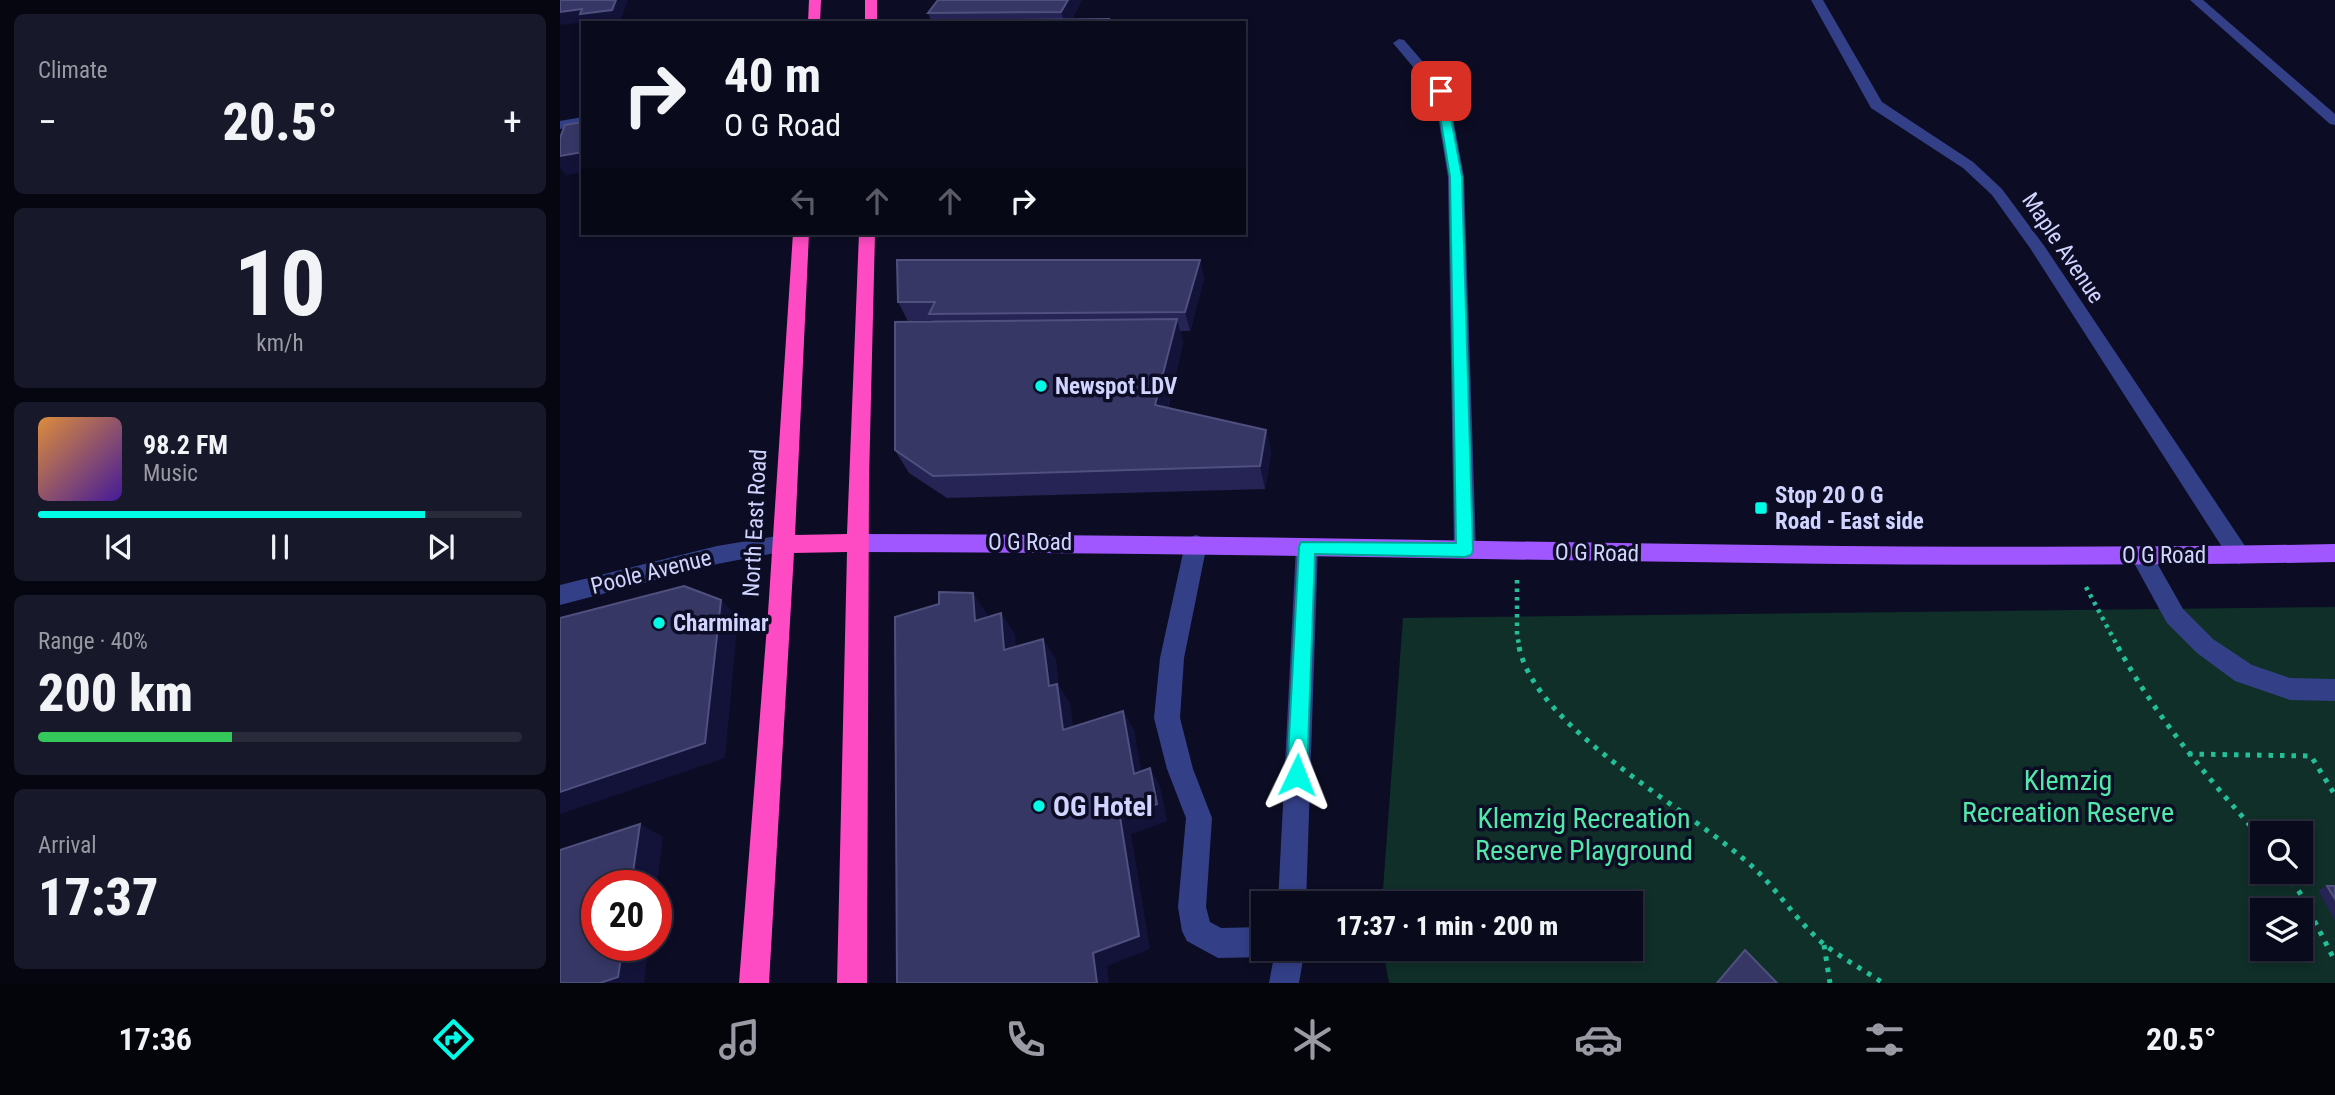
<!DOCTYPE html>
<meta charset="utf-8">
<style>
:root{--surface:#090a1c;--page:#171829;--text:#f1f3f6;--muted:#999aa3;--line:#292b3b;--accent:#00fbe6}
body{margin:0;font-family:"Roboto Condensed",sans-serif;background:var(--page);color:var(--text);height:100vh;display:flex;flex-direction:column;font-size:26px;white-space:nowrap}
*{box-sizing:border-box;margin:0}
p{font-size:23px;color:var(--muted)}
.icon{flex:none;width:38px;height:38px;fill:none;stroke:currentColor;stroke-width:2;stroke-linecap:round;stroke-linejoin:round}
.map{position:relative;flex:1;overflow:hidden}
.details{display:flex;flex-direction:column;gap:14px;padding:14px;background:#05060f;width:560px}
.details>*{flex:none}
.top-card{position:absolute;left:21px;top:21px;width:665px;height:214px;border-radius:0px;box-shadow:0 4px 10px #0003,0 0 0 2px var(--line);background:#090a1c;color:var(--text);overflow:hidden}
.controls{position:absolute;left:1690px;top:821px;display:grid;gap:14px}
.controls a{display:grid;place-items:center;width:63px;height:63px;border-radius:0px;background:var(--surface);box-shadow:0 4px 10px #0003,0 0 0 2px var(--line);font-size:35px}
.speed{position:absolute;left:21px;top:870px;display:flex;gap:14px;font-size:35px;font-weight:700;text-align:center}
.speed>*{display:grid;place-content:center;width:91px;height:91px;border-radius:50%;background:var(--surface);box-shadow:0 4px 10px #0003,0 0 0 2px var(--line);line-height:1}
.speed .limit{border:10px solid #d22;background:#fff;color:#111}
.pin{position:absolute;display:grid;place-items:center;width:60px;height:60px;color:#fff;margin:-30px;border-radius:14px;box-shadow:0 4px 10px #0006}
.me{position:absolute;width:77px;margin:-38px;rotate:2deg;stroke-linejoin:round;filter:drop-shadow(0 0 5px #0008)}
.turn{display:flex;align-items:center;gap:24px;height:147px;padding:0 28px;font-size:32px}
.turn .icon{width:91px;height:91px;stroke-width:2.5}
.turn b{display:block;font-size:49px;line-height:60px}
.lanes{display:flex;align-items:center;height:66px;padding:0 28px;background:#0003;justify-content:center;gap:35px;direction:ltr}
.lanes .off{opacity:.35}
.big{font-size:52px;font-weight:800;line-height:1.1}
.details .tile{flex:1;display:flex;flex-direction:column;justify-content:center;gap:10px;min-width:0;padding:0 24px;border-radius:10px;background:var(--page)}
.details .dial{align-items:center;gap:0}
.dial b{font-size:91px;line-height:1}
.song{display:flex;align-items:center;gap:21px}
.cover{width:84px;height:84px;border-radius:10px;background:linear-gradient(135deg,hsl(30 70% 55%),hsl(260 70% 35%))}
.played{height:7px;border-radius:4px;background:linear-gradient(90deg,var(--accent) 80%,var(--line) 80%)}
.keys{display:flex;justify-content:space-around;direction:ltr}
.heat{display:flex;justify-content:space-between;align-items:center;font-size:38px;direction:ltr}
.charge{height:10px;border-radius:5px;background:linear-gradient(90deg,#34c759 40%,var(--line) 0)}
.trip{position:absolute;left:691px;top:891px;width:392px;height:70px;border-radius:0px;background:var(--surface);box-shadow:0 4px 10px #0003,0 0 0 2px var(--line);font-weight:800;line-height:70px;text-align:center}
.dock{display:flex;height:112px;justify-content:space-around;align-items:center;background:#04040b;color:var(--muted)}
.dock .icon{width:49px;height:49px}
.dock .active{color:var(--accent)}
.dock b{font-size:32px;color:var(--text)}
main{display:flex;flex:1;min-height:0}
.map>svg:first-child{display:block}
.green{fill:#0f2f28;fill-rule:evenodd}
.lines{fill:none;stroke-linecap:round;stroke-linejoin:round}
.path-far1{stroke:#24bf99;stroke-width:4.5;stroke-dasharray:3.5 5;stroke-linecap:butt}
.path{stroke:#24bf99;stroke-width:5;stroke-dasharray:4.5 7;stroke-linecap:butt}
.minor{fill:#334088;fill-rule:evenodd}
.major{fill:#a157ff;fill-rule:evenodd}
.highway{fill:#ff4bc3;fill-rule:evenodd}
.wall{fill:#252454}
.shaded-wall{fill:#131339}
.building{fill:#373766;stroke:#4f507e;stroke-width:2}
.route{fill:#00fbe6;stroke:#00a396;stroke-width:2}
.poi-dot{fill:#00fbe6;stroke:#0c0d25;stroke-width:2.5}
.labels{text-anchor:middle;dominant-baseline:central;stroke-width:7;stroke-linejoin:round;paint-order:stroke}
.street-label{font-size:23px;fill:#d0d4ff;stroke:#0c0d25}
.poi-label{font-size:23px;font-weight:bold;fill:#d0d4ff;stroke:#0c0d25;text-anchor:start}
.near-park-label{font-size:28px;fill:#52e9a8;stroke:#0c0d25}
.near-poi-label{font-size:28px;font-weight:bold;fill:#d0d4ff;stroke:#0c0d25;text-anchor:start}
</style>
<main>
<section class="details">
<div class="tile"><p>Climate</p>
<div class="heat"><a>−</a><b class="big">20.5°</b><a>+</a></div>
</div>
<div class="tile dial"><b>10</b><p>km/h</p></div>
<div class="tile">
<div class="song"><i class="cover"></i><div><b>98.2 FM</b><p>Music</p></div></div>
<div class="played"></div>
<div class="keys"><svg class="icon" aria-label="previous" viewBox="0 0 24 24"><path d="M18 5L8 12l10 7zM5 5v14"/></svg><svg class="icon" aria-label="pause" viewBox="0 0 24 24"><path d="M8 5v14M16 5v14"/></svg><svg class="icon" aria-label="next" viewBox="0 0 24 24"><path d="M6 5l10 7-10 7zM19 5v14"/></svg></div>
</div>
<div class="tile"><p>Range · 40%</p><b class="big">200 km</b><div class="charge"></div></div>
<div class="tile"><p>Arrival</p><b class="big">17:37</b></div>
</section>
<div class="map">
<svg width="1775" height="983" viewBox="0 0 1775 983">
<rect width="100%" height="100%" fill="#0c0d25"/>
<!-- green -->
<path class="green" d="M1775,607V983H829L823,949L1071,948V903H822L843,618ZM1703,833H1741V872H1703ZM1703,910H1741V948H1703Z"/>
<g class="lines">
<!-- path-far1 -->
<g class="path-far1">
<path d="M957,580V635L960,649"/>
<path d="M1526,587L1559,649"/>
</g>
<!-- path -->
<g class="path">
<path d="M959,647C977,731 1133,810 1196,870C1220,893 1239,924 1265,945C1283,959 1304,970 1323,983"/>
<path d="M1558,647C1597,719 1649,779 1703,840"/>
<path d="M1628,754L1751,756L1775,795"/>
<path d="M1725,872L1740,893L1775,961"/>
<path d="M1264,945L1270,983"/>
</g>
<!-- minor -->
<g class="minor">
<path d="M1251,0H1263L1322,102L1413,162L1442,189L1485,247L1687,549L1690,555L1687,561L1679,564L1671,561L1470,248L1432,195L1403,168L1311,108Z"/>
<path d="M1630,0H1643L1775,114V125L1770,124Z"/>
<path d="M839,39L844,40L888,91L904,177L916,550L913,556L905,559L897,556L894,550L888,177L874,92L833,43Z"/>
<path d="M23,117V125L0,129V121Z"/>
<path d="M223,535L231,538L234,544L231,550L157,564L0,605V585L157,546Z"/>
<path d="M636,535L644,538L647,544L624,658L620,718L633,769L652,818L646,907L650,922L661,928L704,927V948H745L739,983H709L715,951L704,957L658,958L627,941L622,931L618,907L626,818L607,769L594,718L600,658L625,544L628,538Z"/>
<path d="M747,538L755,541L758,547L746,903H718L736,547L739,541Z"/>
<path d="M1581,546L1589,549L1623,609L1653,639L1692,665L1730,678L1775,679V701L1730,700L1675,681L1637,653L1607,623L1573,561L1570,555L1573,549Z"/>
</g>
<!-- major -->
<path class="major" d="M298,534C790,534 1283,554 1775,544V562C1283,572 790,552 298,552L290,549L287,543L290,537Z"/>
<!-- highway -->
<g class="highway">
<path d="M249,0H261L260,23H248Z"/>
<rect x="305" y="0" width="12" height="23"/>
<path d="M233,233H249L235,535L287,534L299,233H315L309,479L307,983H277L287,552L234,553L209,983H179L208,613Z"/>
</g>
</g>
<!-- wall -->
<g class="wall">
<path d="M378,0H522L512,19L550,23H372L368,13Z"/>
<path d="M644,278L630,331H620L623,342L608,408L706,430L711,453L705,489L387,498L349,473L335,450L373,322L372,320L348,321L338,302Z"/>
<path d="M1767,886H1775V921L1758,890Z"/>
</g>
<!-- shaded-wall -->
<g class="shaded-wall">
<path d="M56,0H68L60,22L26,23L25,22L0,25V12L22,9Z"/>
<path d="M508,0H522L510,23H505L501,12Z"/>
<path d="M23,152V172L6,175L0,167V156Z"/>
<path d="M640,260L644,278L630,331L625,312Z"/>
<path d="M617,319L623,342L603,427L595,405Z"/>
<path d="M706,430L711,453L705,489L700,466Z"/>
<path d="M413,593L427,614L429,641L415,621Z"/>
<path d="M161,600L178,617L165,758L0,814V792Z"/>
<path d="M441,613L455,634L458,670L444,650Z"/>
<path d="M483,639L496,659L499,686L510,703L516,749L503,730L489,686Z"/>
<path d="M563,711L574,730L585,791L574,774Z"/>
<path d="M590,768L600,786L607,821L571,834L590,949L547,966L549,983H537L533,953L560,817Z"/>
<path d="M80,824L103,837L96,891V886H71Z"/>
<path d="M63,945H89L84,983H40Z"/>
</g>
<!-- building -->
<g class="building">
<path d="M0,0H56L52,10L20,14L22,9L0,12Z"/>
<path d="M378,0H508L501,12L368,13Z"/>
<path d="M549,19L548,23H446L448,20Z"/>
<path d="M23,122V152L0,156V138L5,125Z"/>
<path d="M337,260H640L625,312L369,314L375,302H338Z"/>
<path d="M617,319L595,405L706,430L700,466L373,476L335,450V322Z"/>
<path d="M124,586L161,600L145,743L0,792V618Z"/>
<path d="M379,592L413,593L415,621L441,613L444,650L483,639L489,686L497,684L503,730L563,711L574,774L590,768L597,804L560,817L579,936L533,953L537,983H337L335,617L379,604Z"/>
<path d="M80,824L71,886H37V945H63L58,977L40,983H0V850Z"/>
<path d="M1767,886H1775V899Z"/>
<path d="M1185,950L1217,983H1157Z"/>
</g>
<!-- route -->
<path class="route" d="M881,88L886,91L902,177L913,550L911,555L905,557L755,554L747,775L744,782L737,785L730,782L727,775L739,547L741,542L896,543L890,177L876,91Z"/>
<!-- markers -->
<g class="poi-dot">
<circle cx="481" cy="386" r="7"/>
<rect x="1194" y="501" width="14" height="14" rx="3.5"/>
<circle cx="99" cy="623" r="7"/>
<circle cx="479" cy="806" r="7"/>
</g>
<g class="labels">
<!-- street labels -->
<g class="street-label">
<text transform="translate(1503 248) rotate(56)">Maple Avenue</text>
<text transform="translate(195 523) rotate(-87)">North East Road</text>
<text x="470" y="542">O G Road</text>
<text transform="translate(1037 553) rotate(1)">O G Road</text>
<text x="1604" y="555">O G Road</text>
<text transform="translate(91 572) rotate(-14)">Poole Avenue</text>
</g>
<!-- poi labels -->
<g class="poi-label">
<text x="495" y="386">Newspot LDV</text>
<text x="1215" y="495">Stop 20 O G<tspan x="1215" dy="26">Road - East side</tspan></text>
<text x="113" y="623">Charminar</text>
</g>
<!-- near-park labels -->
<g class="near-park-label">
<text x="1508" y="780">Klemzig<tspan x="1508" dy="32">Recreation Reserve</tspan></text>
<text x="1024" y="818">Klemzig Recreation<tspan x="1024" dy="32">Reserve Playground</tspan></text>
</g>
<!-- near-poi labels -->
<g class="near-poi-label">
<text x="493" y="806">OG Hotel</text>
</g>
</g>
</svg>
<div class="controls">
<a><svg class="icon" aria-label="search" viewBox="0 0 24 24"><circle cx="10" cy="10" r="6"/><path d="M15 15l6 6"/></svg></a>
<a><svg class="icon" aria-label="layers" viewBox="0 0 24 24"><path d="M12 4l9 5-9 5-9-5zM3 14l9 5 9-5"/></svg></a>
</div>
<div class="speed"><div class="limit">20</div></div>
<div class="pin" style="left:881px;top:91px;background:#d93025"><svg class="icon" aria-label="arrive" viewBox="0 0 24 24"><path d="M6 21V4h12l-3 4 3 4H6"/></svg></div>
<svg class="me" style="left:737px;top:775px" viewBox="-20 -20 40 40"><path d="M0-17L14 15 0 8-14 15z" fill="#00fbe6" stroke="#fff" stroke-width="4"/></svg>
<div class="trip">17:37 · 1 min · 200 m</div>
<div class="top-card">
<div class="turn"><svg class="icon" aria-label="right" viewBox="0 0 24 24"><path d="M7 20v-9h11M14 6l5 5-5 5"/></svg><div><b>40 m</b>O G Road</div></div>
<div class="lanes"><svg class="icon off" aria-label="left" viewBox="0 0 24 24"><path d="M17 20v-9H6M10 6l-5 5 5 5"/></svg><svg class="icon off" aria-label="ahead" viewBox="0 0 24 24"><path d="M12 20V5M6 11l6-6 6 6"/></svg><svg class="icon off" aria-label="ahead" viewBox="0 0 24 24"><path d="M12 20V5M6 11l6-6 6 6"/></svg><svg class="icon" aria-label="right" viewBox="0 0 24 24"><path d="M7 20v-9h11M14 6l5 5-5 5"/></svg></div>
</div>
</div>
</main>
<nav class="dock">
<b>17:36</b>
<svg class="icon active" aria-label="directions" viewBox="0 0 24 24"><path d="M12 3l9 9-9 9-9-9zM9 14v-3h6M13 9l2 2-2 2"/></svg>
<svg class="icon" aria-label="music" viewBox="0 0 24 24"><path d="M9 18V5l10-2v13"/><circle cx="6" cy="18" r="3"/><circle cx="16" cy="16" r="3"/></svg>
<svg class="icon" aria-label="phone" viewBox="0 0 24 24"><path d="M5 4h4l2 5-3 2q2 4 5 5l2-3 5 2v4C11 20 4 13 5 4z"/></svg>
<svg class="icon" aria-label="climate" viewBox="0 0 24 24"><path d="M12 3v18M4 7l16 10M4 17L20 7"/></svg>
<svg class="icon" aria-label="car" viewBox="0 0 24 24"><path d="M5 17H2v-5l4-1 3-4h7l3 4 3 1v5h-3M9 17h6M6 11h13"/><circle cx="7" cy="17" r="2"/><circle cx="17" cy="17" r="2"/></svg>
<svg class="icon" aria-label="filters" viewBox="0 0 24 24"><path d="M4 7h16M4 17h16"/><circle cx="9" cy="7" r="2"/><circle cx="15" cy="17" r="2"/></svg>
<b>20.5°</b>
</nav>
